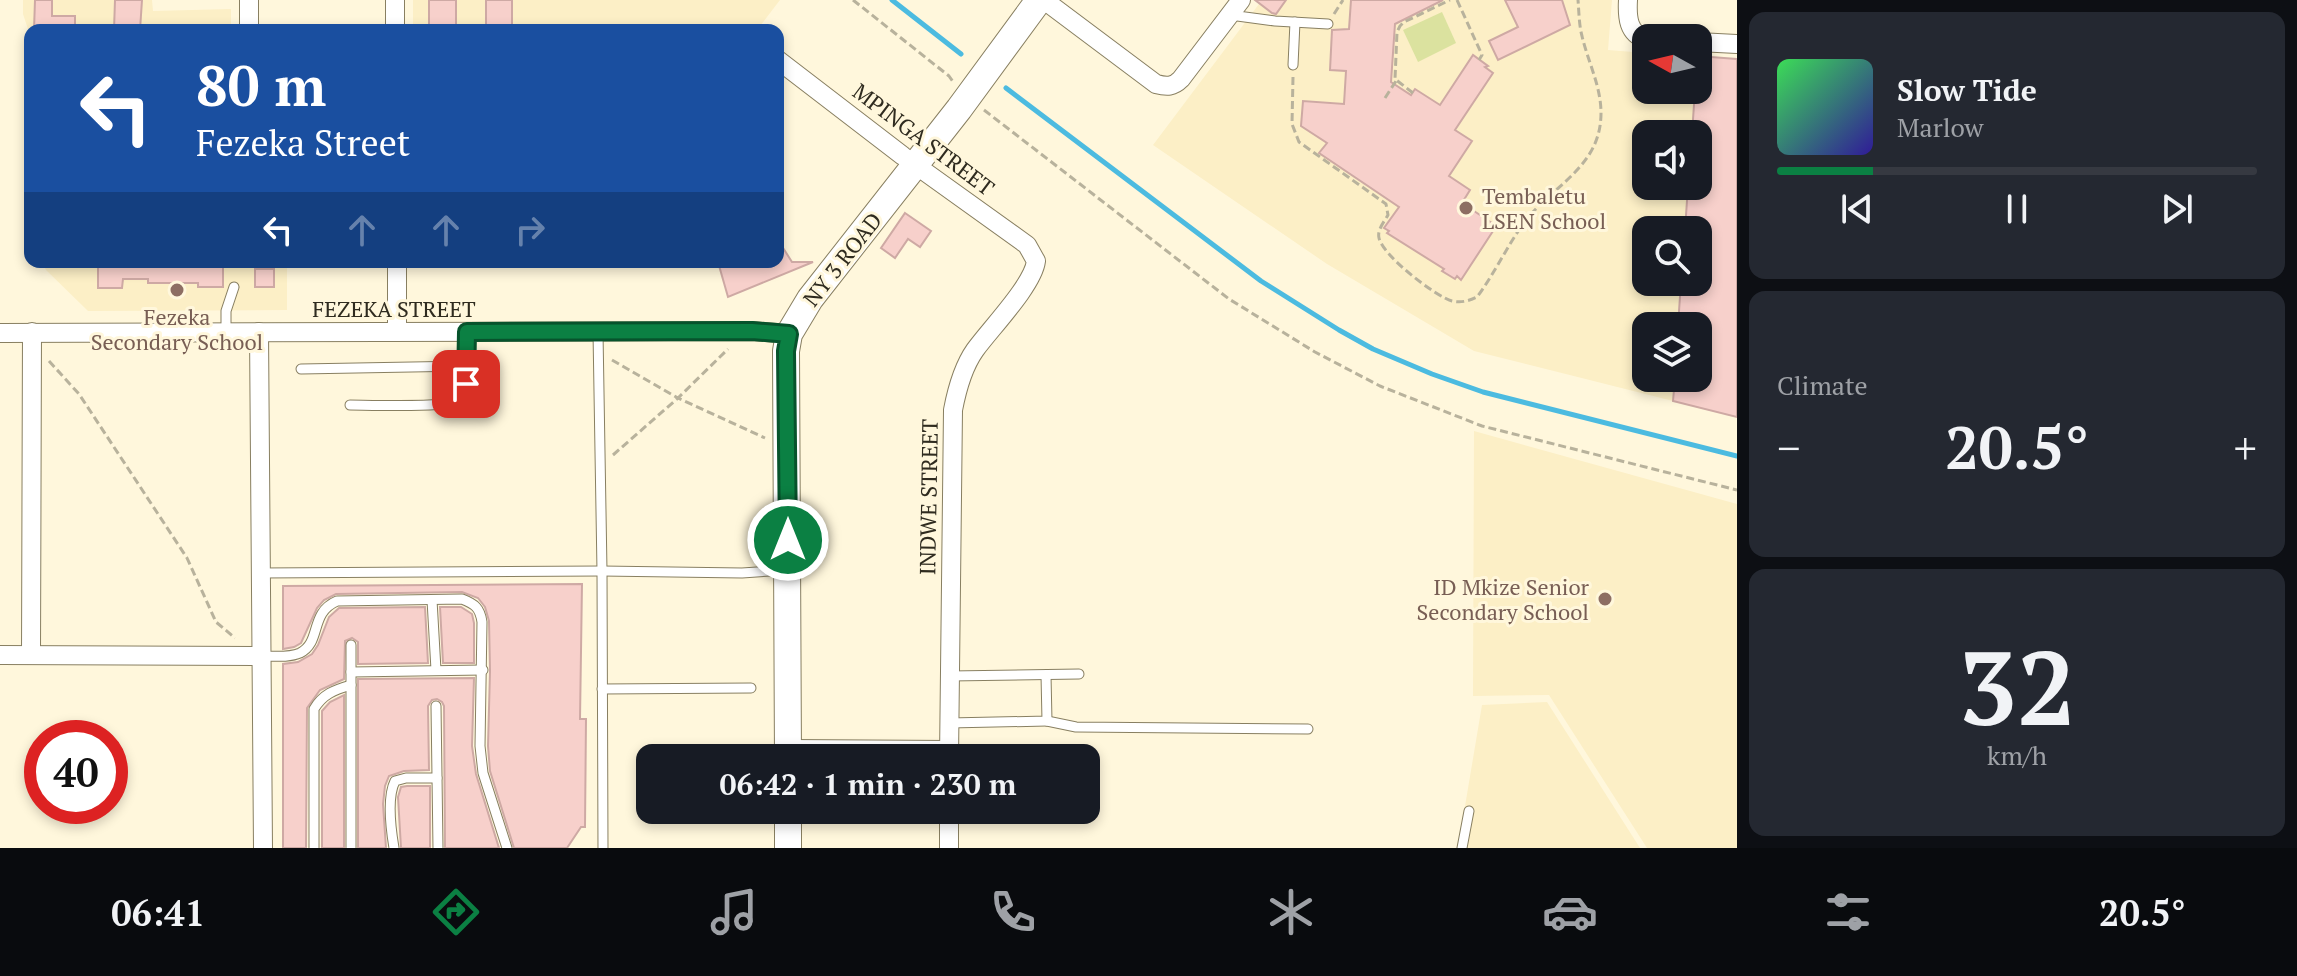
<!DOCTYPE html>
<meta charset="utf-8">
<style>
:root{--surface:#171b24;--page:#242831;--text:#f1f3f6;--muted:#9ea1a6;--line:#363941;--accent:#0b8043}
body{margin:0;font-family:"PT Serif",serif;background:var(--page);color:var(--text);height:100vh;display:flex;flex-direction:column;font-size:30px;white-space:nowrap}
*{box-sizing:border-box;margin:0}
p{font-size:26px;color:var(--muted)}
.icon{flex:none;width:44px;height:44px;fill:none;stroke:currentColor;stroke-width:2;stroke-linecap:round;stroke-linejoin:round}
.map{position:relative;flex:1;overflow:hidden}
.drawer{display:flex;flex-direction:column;gap:12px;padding:12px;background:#0d0f14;width:560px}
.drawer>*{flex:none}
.hud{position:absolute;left:24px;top:24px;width:760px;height:244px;border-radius:16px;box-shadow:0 4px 12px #0003;background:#1a4fa0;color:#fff;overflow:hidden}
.needle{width:52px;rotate:278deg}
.tools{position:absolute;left:1632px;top:24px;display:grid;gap:16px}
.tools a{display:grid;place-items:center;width:80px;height:80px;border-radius:16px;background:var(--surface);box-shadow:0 4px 12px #0003;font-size:40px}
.speed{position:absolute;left:24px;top:720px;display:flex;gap:16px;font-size:40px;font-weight:700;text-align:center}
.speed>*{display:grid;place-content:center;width:104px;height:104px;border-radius:50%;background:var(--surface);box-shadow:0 4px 12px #0003;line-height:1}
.speed .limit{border:12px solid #d22;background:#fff;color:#111}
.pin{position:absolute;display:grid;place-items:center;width:68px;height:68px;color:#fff;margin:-34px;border-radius:16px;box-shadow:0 4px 12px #0006}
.me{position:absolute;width:88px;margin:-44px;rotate:0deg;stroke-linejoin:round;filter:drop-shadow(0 0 6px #0008)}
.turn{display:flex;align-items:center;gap:28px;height:168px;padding:0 40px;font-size:36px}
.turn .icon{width:104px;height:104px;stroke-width:2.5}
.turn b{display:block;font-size:56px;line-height:68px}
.lanes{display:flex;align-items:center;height:76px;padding:0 40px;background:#0003;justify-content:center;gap:40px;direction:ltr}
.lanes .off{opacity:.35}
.big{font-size:60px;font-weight:800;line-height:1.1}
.drawer .card{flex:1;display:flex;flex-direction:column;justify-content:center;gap:12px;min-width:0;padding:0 28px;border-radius:16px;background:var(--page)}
.drawer .dial{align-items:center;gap:0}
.dial b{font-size:104px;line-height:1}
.song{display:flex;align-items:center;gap:24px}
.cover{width:96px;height:96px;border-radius:12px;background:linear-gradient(135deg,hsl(130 70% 55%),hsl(250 70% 35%))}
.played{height:8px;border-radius:4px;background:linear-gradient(90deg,var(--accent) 20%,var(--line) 20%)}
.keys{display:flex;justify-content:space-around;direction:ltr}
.heat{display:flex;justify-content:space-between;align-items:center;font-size:44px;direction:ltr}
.trip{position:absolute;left:636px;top:744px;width:464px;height:80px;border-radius:16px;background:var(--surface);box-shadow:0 4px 12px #0003;font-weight:800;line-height:80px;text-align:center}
.dock{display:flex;height:128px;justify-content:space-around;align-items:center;background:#090b0e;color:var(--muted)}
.dock .icon{width:56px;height:56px}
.dock .active{color:var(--accent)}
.dock b{font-size:36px;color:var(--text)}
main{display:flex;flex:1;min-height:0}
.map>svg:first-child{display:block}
.built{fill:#fcefc6}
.green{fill:#dbe29f}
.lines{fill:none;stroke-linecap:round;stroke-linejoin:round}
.stream{stroke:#4cbbe0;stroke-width:5}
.building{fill:#f7d0cb;stroke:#cea9a4;stroke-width:2}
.lane-casing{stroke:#887f61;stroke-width:11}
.street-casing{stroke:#887f61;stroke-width:20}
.secondary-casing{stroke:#887f61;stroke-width:28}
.path{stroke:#b8b29c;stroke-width:3;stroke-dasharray:8 4;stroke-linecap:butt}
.lane{stroke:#fff;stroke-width:9}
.street{stroke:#fff;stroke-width:18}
.secondary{stroke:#fff;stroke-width:26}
.route-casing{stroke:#07532c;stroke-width:20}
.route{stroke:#0b8043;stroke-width:14}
.education-dot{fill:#8d6e63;stroke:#fff7dc;stroke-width:3}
.labels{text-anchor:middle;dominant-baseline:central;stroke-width:6;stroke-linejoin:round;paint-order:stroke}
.street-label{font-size:22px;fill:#2f2b1f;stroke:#fff7dc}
.education-label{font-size:22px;fill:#785e54;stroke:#fff7dc;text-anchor:start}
</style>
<main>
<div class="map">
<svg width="1737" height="848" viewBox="0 0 1737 848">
<rect width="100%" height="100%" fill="#fff7dc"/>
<!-- built -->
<g class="built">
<path d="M23,0H152L153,11L231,9V30H30V75V35L23,14Z"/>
<path d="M413,0H780L757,30H413Z"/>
<path d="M1262,0H1612L1608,50L1646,53V90H1695L1692,134H1646V186H1688L1685,230H1646V282H1681L1678,326H1646V378H1675L1673,401L1474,351L1327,264L1153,145Z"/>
<path d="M42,262H287V310L88,311L46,270Z"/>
<path d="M1474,431L1737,504V848H1647L1549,695L1473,696Z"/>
<path d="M1547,702L1640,848H1458L1482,705Z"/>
</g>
<!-- green -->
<path class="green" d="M1442,12L1456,43L1418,62L1403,30Z"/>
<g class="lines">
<!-- stream -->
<g class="stream">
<path d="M892,0L961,54"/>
<path d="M1006,88L1261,281L1339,330L1373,349L1432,374L1483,392L1737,456"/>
</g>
</g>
<!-- building -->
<g class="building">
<path d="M35,0H52V16H75V30H34Z"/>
<path d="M115,0H142L140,30H114Z"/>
<rect x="429" y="0" width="27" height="30"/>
<rect x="486" y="0" width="26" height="30"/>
<path d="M1255,0H1286L1276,14L1272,13Z"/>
<path d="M1351,0H1443L1395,24L1391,82L1411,95L1415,89L1440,105L1473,55L1488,66L1485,67L1493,73L1455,130L1472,141L1449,176L1470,190L1462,203L1492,223L1491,225L1495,228L1461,280L1457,276L1455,279L1442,271L1444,269L1387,233L1389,231L1384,228L1399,207L1319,153L1327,143L1301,126L1303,101L1344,104L1346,71L1330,70L1332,30L1349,29Z"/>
<path d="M1505,0H1562L1570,25L1498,60L1489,41L1518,27Z"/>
<path d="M1698,56L1737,59V417L1673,401L1675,378H1698V326H1678L1681,282H1698V230H1685L1688,186H1698V134H1692L1695,90H1698Z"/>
<path d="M905,213L931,231L920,247L908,239L895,258L881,248Z"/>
<path d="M778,240L792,262H813L728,297L718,262H778Z"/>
<path d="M98,262H223V287H198V283H148V279H123L122,288H98Z"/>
<rect x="255" y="269" width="19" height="18"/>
<path d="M582,584L580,719H586L585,827H581L567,848H514L490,771L488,746L490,671L489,621L485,607L478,598L462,592L336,594L324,600L317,608L301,643L294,647L283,649V586Z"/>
<path d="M425,607L428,663L358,664V642L352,638L345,641L344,679L320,690L307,708L306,848H283V664L298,662L312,654L318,645L329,617L339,608Z"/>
<path d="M440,607H461L472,614L474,623V663H443Z"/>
<path d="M474,678L472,746L476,774L499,848H445L444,706L442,702L437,699L432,700L428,706L429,770L404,771L389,776L385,786L383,804L386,848H358V679Z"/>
<path d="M344,695V848H322V711L330,702Z"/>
<path d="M407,786H430V848H401L398,797L401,787Z"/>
</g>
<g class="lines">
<!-- lane casing -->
<g class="lane-casing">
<g id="lane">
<path d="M1230,15L1275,21L1328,24"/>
<path d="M1293,65L1295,22"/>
<path d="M226,332V311L234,287"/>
<path d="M598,332L602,571L603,848"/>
<path d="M301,369L467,366"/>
<path d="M350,405C367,405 453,408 461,400C471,389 467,347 467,332"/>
<path d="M261,573L602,571L742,573L785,570"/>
<path d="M432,600L436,670"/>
<path d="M261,656C273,656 289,658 300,653C322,642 309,613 337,601L462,599C475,604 480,608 482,622L480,746L483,773L507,848"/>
<path d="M351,672L483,670"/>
<path d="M950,676L1079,674"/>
<path d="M602,689L751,688"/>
<path d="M436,706L438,848"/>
<path d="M1047,721L1076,727L1308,729"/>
<path d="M949,723L1047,721L1046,675"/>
<path d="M314,848V709C323,694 334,690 351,685"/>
<path d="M351,848V645"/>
<path d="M394,848C391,830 387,797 395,781L406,778H437"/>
<path d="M1462,848L1469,811"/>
</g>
</g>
<!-- street casing -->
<g class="street-casing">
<g id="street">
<path d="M249,0V30"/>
<path d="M395,0V30"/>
<path d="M1044,0L1156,84C1167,87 1173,87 1181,79L1241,0"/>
<path d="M1628,0C1627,17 1628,34 1646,39"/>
<path d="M1698,42L1737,44"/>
<path d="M778,60L903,156L1027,245L1036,261C1033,285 991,328 975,350C963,367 957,389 953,410L949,758"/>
<path d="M397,262V332"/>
<path d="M259,332L263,848"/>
<path d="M0,333L752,331L789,334"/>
<path d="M0,655L261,656"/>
<path d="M31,655L32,332"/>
<path d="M788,749L949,750"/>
<path d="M949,810V848"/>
</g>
</g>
<!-- secondary casing -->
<g class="secondary-casing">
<g id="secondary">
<path d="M788,758L786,351L789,334L810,299L959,109L1039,0"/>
<path d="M788,810V848"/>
</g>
</g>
<!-- path -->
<g class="path">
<path d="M853,0L949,76L954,83"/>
<path d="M1457,0L1482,55L1479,60"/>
<path d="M1334,14L1343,0"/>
<path d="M1293,77L1292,124L1299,142L1386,204L1388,215C1384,222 1377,230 1379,238C1383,256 1435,296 1452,301C1461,303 1469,301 1477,297C1495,273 1508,244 1526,220C1555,184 1601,166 1601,113C1601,86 1588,62 1582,36C1579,25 1579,12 1578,0"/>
<path d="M1413,93L1395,79L1397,32L1400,26L1404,22L1450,0"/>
<path d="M1385,98L1396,81"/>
<path d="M984,110L1229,299L1315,352L1380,386L1482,426L1737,490"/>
<path d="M612,360L678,398L765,438"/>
<path d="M49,361L79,394L187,558L216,622L235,638"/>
<path d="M613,455L678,398L728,349"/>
</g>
<!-- lane -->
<use href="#lane" class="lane"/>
<!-- street -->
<use href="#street" class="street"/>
<!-- secondary -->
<use href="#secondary" class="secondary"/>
</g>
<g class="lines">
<!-- route casing -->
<g class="route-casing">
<path id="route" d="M466,384L467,332L752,331L789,334L786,351L788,540"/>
</g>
<!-- route -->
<use href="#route" class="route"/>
</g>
<!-- markers -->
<g class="education-dot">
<circle cx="1466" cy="208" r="8"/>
<circle cx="177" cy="290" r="8"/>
<circle cx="1605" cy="599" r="8"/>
</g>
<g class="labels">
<!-- street labels -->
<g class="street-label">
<text transform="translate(924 139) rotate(37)">MPINGA STREET</text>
<text transform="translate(842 259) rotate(-52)">NY 3 ROAD</text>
<text x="394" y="308">FEZEKA STREET</text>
<text transform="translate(928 497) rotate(-89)">INDWE STREET</text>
</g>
<!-- education labels -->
<g class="education-label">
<text x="1482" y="195">Tembaletu<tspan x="1482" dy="25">LSEN School</tspan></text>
<text x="177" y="316" text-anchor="middle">Fezeka<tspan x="177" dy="25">Secondary School</tspan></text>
<text x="1589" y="586" text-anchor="end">ID Mkize Senior<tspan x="1589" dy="25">Secondary School</tspan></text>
</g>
</g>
</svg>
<div class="tools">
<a><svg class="needle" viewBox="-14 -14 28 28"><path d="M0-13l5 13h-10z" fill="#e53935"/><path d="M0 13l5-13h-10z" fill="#9ea1a6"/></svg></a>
<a><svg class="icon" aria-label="sound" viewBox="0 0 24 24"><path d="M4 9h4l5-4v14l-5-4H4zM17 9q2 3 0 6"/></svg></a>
<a><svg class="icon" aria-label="search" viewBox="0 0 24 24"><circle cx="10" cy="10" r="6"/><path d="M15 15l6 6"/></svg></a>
<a><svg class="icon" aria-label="layers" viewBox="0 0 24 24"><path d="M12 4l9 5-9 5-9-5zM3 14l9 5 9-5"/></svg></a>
</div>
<div class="speed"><div class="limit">40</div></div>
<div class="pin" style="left:466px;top:384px;background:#d93025"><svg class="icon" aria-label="arrive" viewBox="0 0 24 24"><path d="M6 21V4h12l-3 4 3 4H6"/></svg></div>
<svg class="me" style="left:788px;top:540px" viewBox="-20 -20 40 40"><circle r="17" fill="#0b8043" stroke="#fff" stroke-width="3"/><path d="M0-11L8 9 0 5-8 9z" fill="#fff"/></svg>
<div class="trip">06:42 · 1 min · 230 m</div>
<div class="hud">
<div class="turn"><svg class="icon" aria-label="left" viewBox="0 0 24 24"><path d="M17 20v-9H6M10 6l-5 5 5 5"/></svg><div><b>80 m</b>Fezeka Street</div></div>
<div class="lanes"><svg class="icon" aria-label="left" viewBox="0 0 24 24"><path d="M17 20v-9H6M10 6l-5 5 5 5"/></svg><svg class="icon off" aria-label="ahead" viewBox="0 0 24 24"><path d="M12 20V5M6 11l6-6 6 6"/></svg><svg class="icon off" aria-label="ahead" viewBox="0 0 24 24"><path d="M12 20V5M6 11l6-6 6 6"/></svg><svg class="icon off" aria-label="right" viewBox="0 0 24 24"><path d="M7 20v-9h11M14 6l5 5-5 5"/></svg></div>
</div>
</div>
<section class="drawer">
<div class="card">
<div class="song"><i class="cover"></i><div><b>Slow Tide</b><p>Marlow</p></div></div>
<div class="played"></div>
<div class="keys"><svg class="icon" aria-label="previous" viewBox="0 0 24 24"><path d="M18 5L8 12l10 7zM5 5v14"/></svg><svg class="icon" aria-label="pause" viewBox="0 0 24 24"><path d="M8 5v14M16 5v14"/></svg><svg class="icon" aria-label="next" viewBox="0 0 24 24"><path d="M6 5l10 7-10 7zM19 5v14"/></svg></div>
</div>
<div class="card"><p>Climate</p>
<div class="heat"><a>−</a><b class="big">20.5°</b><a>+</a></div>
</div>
<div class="card dial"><b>32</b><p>km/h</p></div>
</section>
</main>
<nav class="dock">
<b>06:41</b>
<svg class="icon active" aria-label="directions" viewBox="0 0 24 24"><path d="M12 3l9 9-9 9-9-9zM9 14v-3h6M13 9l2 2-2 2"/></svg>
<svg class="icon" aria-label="music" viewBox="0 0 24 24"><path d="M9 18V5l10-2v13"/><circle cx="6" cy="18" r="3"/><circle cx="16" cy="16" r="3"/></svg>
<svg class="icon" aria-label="phone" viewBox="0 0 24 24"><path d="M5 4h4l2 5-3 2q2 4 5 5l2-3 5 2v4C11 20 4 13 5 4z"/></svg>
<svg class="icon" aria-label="climate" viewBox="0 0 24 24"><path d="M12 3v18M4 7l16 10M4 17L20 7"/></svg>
<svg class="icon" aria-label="car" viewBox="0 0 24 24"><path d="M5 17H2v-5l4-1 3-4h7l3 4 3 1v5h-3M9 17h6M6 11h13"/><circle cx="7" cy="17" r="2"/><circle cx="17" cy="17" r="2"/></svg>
<svg class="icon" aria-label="filters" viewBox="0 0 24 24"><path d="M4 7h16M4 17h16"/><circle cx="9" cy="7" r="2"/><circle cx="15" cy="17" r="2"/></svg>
<b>20.5°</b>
</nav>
